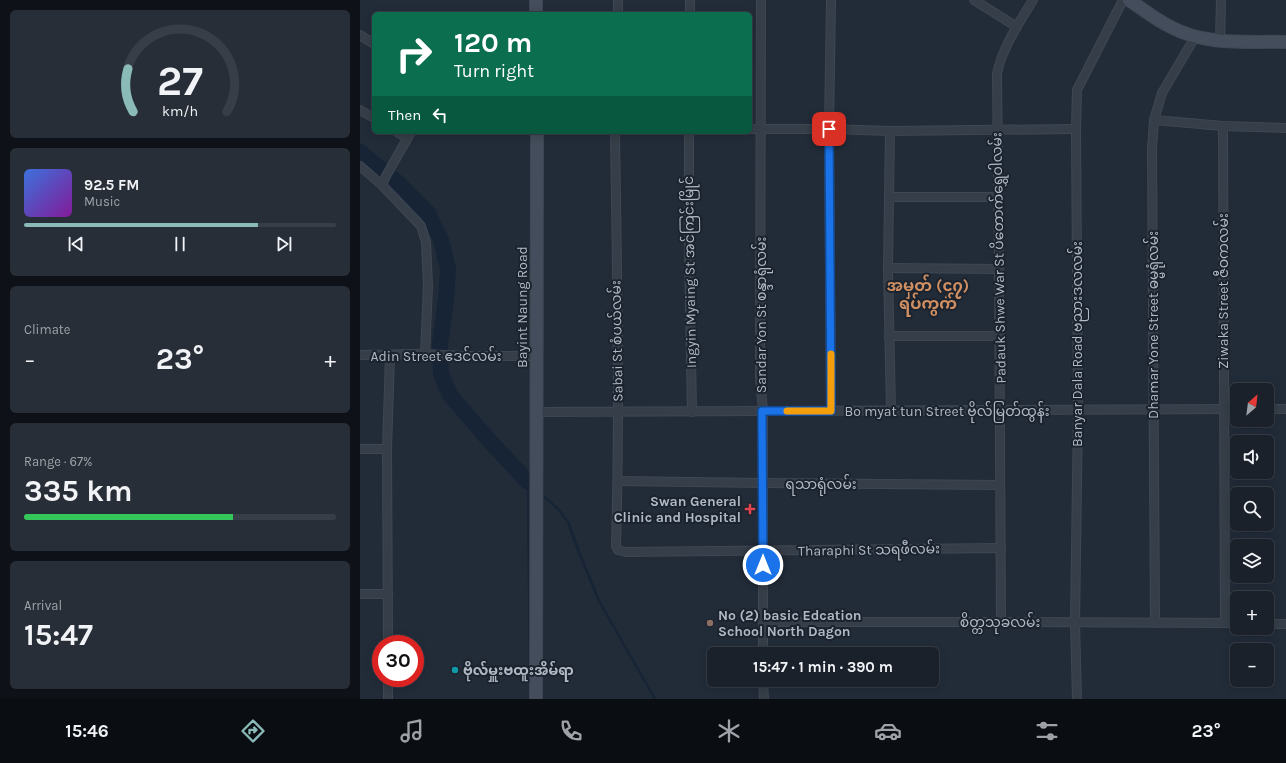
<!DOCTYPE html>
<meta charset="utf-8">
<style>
:root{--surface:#1a212b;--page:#272e37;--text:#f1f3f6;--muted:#9fa3a9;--line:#383e47;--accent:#8bbbb9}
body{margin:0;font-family:Karla,"Noto Sans Myanmar",sans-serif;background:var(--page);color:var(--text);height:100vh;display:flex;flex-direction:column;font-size:15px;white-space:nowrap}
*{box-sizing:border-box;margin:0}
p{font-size:13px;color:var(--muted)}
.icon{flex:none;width:22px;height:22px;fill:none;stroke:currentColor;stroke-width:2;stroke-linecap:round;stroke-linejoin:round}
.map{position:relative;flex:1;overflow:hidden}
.drawer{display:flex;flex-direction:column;gap:10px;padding:10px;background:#0e1218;width:360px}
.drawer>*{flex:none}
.hud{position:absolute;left:12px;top:12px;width:380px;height:122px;border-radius:6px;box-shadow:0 2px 10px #0003,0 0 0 1px var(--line);background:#0b6e4f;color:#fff;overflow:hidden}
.needle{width:26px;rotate:28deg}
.tools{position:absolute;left:870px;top:383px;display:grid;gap:8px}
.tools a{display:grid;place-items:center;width:44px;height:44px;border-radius:6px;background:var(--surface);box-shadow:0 2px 10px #0003,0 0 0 1px var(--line);font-size:20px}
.speed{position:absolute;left:12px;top:635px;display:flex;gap:8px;font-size:20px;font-weight:700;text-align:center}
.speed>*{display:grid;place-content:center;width:52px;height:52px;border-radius:50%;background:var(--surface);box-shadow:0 2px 10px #0003,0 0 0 1px var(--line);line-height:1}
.speed .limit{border:6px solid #d22;background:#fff;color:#111}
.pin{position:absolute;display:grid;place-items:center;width:34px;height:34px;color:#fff;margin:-17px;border-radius:8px;box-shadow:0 2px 6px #0006}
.me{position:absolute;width:44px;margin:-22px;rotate:0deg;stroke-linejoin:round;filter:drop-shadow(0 0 3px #0008)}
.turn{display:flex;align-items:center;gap:14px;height:84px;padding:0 16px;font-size:18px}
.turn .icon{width:52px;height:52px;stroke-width:2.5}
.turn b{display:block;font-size:28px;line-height:34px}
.then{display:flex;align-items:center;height:38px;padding:0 16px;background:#0003;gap:8px;font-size:15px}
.big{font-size:30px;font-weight:700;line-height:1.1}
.drawer .card{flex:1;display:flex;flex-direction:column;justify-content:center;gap:6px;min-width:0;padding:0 14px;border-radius:6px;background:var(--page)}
.drawer .dial{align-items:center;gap:0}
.dial svg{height:104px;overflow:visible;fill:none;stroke:var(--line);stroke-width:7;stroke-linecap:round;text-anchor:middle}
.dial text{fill:var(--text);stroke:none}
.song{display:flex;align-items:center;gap:12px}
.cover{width:48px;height:48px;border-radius:6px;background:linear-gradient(135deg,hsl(220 70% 55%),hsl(290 70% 35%))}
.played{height:4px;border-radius:2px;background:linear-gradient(90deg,var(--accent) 75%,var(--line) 75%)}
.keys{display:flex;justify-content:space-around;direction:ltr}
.heat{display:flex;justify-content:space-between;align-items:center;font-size:22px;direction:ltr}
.charge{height:6px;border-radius:3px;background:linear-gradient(90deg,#34c759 67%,var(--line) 0)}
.trip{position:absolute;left:347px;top:647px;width:232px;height:40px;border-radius:6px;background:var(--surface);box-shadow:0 2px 10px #0003,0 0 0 1px var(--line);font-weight:700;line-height:40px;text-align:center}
.dock{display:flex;height:64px;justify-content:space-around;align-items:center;background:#0a0d11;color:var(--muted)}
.dock .icon{width:28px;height:28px}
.dock .current{color:var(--accent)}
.dock b{font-size:18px;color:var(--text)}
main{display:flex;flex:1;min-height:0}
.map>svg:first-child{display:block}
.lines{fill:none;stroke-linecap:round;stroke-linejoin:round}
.stream{stroke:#162436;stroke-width:2.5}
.river{stroke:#162436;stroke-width:16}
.street-casing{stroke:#3f4752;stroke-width:10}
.secondary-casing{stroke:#3f4752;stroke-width:14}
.street{stroke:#363e49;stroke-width:8}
.secondary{stroke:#444d5c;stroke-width:12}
.route-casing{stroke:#114b97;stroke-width:10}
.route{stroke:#1a73e8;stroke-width:7}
.slow{stroke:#f59e0b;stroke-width:7}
.health-dot{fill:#e0444e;stroke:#1b232e;stroke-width:1.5}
.education-dot{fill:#8d6e63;stroke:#1b232e;stroke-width:1.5}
.culture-dot{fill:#0f9aa8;stroke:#1b232e;stroke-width:1.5}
.labels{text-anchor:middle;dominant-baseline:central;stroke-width:4;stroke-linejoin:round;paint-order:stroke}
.street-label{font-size:14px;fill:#b1b9c5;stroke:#1b232e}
.poi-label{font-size:14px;font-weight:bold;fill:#b1b9c5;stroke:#1b232e;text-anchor:start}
.quarter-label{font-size:16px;font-weight:bold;fill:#cf8f62;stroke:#1b232e}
</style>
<main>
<section class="drawer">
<div class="card dial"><svg viewBox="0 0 100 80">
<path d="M14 69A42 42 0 1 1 86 69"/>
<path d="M14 69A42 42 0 0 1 10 36" stroke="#8bbbb9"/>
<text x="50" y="56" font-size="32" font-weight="700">27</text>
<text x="50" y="72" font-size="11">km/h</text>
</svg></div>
<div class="card">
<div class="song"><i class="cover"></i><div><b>92.5 FM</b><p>Music</p></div></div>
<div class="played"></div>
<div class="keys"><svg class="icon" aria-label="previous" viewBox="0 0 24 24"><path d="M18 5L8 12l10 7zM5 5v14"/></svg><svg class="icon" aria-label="pause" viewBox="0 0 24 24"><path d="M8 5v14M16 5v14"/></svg><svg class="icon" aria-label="next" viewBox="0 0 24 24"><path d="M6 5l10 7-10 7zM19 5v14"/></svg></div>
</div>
<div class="card"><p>Climate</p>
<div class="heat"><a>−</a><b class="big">23°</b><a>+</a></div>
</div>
<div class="card"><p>Range · 67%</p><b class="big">335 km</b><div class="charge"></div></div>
<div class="card"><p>Arrival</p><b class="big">15:47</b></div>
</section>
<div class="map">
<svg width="926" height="699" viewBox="0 0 926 699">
<rect width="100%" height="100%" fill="#222c39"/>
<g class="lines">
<!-- stream -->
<g class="stream">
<path d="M168,482L170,678"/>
<path d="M180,493L198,509L208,522L219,552L239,601L295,699"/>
</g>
<!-- river -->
<path class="river" d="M0,152L39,184L68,213L81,240L88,269L86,299L80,344L81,374L90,395L127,438L168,482"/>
<!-- street casing -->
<g class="street-casing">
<g id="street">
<path d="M401,0L400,378L403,411V654"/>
<path d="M471,0L469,129L471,411"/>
<path d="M614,0L657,27"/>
<path d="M258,14V0"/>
<path d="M330,14V0"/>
<path d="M0,35L14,44"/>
<path d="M860,41L861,0"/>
<path d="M0,110L14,118"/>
<path d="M794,120L863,126L926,128"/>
<path d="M863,126L865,623"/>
<path d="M390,129H469L530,131L716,129"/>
<path d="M530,131L528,268L531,411"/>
<path d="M37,132L47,138"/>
<path d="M255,132C257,270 260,408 256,546L258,550L266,552L641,548"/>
<path d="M329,132V252L332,412"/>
<path d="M0,166L22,185L61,226L66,242L68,286L65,354"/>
<path d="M22,185L26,176L51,132"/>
<path d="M529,197H638"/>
<path d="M528,268L639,269"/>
<path d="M529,336H640"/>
<path d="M0,355L65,354L104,356H176"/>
<path d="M907,409H926"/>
<path d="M176,412L877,409"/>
<path d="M0,449H27"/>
<path d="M258,481L403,483L640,485"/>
<path d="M0,594H28"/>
<path d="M403,622H641L877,623"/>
<path d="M641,622L639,269L637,74C641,50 660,21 673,0"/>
<path d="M795,623L792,149L794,120L802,93L835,37"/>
<path d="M907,624H926"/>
<path d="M28,644L27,449L30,355"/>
<path d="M28,678V699"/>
<path d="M403,680L404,699"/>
<path d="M717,699L715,623L718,411L716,129L717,90L763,0"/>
</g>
</g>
<!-- secondary casing -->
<g class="secondary-casing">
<g id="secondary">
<path d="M176,0V14"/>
<path d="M769,0C783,9 796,20 811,27C845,46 888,41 926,42"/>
<path d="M176,699L177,132"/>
</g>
</g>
<!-- street -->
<use href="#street" class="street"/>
<!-- secondary -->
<use href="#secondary" class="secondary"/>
</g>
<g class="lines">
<!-- route casing -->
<g class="route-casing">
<path id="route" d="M403,565L402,411H471L469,129"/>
</g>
<!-- route -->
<use href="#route" class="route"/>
<!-- slow -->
<path class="slow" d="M427,411H471V354"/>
</g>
<!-- markers -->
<path class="health-dot" d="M388 503h4v4h4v4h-4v4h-4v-4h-4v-4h4z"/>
<circle class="education-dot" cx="350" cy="623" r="4"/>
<circle class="culture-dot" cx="95" cy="670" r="4"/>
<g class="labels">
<!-- street labels -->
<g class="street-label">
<text transform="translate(639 258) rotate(-91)">Padauk Shwe War St ပိတောက်ရွှေဝါလမ်း</text>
<text transform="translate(330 272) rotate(-91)">Ingyin Myaing St အင်ကြင်းမြိုင်</text>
<text transform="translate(863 291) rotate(-90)">Ziwaka Street ဇီဝကလမ်း</text>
<text transform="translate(162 307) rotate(-90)">Bayint Naung Road</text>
<text transform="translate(401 315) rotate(-90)">Sandar Yon St စန္ဒာရုံလမ်း</text>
<text transform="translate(793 325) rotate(-90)">Dhamar Yone Street ဓမ္မရုံလမ်း</text>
<text transform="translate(257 341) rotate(-91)">Sabai St စံပယ်လမ်း</text>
<text transform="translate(717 344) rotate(-90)">Banyar Dala Road ဗညားဒလလမ်း</text>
<text x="76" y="356">Adin Street ဧဒင်လမ်း</text>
<text x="587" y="411">Bo myat tun Street ဗိုလ်မြတ်ထွန်း</text>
<text x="461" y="484">ရသာရုံလမ်း</text>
<text transform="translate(509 550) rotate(-1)">Tharaphi St သရဖီလမ်း</text>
<text x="640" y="622">စိတ္တသုခလမ်း</text>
</g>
<!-- poi labels -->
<g class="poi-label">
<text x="381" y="501" text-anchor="end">Swan General<tspan x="381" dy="16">Clinic and Hospital</tspan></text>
<text x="358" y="615">No (2) basic Edcation<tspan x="358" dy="16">School North Dagon</tspan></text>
<text x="103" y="670">ဗိုလ်မှူးဗထူးအိမ်ရာ</text>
</g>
<!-- quarter labels -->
<g class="quarter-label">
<text x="568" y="285">အမှတ် (၄၇)<tspan x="568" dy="18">ရပ်ကွက်</tspan></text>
</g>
</g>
</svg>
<div class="tools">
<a><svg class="needle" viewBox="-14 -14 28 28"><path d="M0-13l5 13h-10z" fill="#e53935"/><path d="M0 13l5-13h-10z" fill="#9fa3a9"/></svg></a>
<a><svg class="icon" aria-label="sound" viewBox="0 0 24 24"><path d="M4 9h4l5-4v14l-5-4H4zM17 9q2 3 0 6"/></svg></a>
<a><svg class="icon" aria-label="search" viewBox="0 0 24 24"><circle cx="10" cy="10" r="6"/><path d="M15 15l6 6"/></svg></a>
<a><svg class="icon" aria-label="layers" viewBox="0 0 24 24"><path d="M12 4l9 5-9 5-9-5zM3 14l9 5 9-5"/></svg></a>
<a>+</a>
<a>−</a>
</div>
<div class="speed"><div class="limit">30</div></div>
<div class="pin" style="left:469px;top:129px;background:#d93025"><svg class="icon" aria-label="arrive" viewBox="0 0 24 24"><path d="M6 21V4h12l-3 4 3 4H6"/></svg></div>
<svg class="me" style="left:403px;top:565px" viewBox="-20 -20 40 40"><circle r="17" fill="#1a73e8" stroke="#fff" stroke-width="3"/><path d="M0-11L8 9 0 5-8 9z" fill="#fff"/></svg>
<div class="trip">15:47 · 1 min · 390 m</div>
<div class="hud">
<div class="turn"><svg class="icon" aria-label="right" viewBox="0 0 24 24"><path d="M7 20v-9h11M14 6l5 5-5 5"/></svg><div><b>120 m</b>Turn right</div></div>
<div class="then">Then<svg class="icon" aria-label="left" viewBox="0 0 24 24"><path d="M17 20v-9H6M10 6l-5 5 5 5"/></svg></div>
</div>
</div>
</main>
<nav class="dock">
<b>15:46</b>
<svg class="icon current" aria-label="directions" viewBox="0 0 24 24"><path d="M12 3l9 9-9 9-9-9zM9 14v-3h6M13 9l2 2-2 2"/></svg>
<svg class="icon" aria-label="music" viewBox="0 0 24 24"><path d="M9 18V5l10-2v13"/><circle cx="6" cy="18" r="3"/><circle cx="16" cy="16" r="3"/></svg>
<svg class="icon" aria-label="phone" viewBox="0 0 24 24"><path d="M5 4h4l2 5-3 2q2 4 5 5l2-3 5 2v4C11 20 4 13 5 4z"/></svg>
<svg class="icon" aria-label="climate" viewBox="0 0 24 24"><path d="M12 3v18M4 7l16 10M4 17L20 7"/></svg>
<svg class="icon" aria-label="car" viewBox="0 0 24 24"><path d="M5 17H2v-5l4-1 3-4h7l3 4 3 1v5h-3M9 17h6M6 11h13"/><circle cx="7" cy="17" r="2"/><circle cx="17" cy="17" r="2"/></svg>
<svg class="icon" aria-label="filters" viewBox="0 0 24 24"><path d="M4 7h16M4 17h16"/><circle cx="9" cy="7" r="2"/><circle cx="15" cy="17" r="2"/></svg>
<b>23°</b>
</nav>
